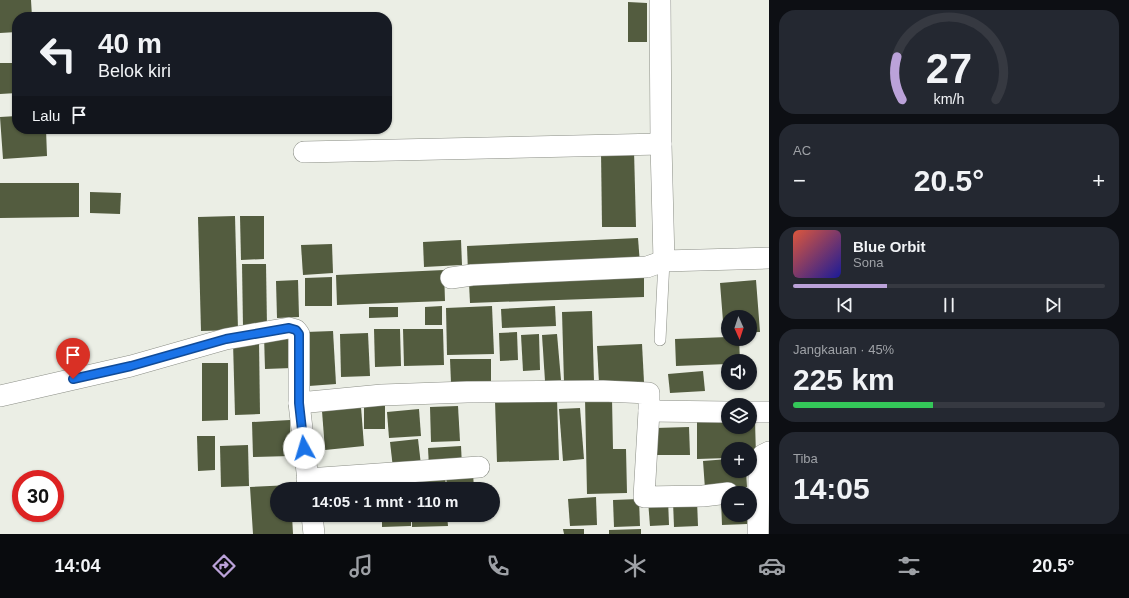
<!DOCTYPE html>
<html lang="id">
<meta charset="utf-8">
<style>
:root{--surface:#171b24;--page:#242831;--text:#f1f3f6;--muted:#9ea1a6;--line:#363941;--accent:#bba2d9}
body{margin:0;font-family:Helvetica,sans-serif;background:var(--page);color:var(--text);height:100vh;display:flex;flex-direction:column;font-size:15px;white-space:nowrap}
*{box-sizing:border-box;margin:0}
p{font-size:13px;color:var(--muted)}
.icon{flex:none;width:22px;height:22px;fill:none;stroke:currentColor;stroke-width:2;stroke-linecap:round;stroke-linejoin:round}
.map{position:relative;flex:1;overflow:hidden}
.side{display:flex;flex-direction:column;gap:10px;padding:10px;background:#0d0f14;width:360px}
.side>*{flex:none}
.hud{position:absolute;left:12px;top:12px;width:380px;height:122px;border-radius:16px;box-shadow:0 1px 3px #0004;background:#171b24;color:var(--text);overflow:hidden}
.needle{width:26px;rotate:177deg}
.controls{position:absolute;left:721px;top:310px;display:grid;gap:8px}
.controls a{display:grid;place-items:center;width:36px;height:36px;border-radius:50%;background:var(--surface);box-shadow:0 1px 3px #0004;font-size:20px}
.speed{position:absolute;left:12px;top:470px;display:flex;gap:8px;font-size:20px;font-weight:700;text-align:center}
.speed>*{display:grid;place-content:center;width:52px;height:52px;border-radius:50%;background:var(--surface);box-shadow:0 1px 3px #0004;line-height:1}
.speed .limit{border:6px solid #d22;background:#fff;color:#111}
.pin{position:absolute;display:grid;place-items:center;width:34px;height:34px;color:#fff;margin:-41px -17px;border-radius:50% 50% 50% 0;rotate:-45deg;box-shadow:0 0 4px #0007}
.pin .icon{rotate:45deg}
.me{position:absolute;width:44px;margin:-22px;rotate:354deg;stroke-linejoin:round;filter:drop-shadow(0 0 3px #0008)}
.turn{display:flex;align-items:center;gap:14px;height:84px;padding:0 20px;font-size:18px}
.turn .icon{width:52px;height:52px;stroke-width:2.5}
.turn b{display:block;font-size:28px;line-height:34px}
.then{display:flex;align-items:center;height:38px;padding:0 20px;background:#0003;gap:8px;font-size:15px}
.big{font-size:30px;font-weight:600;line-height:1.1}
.side .tile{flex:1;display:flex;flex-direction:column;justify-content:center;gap:6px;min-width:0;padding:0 14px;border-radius:16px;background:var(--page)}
.side .dial{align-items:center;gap:0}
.dial svg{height:104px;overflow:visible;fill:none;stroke:var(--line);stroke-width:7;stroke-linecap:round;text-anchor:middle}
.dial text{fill:var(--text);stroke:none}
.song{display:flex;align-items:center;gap:12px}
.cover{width:48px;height:48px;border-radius:6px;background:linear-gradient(135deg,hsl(10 70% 55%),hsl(240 70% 35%))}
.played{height:4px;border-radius:2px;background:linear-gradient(90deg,var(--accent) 30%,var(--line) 30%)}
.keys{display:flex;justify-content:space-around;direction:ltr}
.heat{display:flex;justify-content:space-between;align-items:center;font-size:22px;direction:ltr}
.charge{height:6px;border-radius:3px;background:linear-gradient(90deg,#34c759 45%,var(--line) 0)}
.trip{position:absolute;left:270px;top:482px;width:230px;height:40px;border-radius:20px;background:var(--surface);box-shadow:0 1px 3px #0004;font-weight:600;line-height:40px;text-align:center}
.menu{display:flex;height:64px;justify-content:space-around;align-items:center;background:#090b0e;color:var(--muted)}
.menu .icon{width:28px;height:28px}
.menu .on{color:var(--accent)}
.menu b{font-size:18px;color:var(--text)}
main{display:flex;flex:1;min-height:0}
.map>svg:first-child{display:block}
.building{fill:#535c3f}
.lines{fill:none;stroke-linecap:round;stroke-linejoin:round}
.service-casing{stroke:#8b8e86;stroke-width:12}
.minor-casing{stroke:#8b8e86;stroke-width:22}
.service{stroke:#fff;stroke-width:11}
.minor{stroke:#fff;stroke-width:21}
.route-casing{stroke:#114b97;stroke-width:10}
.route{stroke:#1a73e8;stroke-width:7}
</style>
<main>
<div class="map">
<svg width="769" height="534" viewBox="0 0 769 534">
<rect width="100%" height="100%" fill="#ebeee5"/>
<!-- building -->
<g class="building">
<path d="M0,0H31L32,17H17V32L0,33Z"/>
<path d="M628,2L647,3V42H628Z"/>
<path d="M0,63H17V93L0,94Z"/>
<path d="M17,116V129H46L47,156L3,159L0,117Z"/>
<path d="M317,129H364V132L317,134Z"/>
<path d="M634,150L636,227H602L601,151Z"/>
<path d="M0,183H79V217L0,218Z"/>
<path d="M90,192L121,193L120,214L90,213Z"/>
<path d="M235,216L238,330L201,331L198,217Z"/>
<path d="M240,216H264V259L241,260Z"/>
<path d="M638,238L640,264L468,272L467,246Z"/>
<path d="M461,240L462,265L424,267L423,242Z"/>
<path d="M332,244L333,273L303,275L301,245Z"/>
<path d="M242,264H266L267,327H243Z"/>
<path d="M444,270L445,301L337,305L336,275Z"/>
<path d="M332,277V306H305V278Z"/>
<path d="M644,277V297L470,303L469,283Z"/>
<path d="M298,280L299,317L277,318L276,281Z"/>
<path d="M756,280L760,332H750V317H728V334H724L720,283Z"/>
<path d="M442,306V325H425V307Z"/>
<path d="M492,306L494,354L447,355L446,308Z"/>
<path d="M555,306L556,326L502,328L501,309Z"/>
<path d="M369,307H398V317L369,318Z"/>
<path d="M592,311L594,382L564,383L562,312Z"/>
<path d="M374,329H400L401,366L375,367Z"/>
<path d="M403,329H443L444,365L404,366Z"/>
<path d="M333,331L336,384L309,386L306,332Z"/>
<path d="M517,332L518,360L500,361L499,333Z"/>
<path d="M368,333L370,376L341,377L340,334Z"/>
<path d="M291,334L292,368L265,369L264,335Z"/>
<path d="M539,334L540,370L523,371L521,335Z"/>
<path d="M557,334L561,380L545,381L542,335Z"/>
<path d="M728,337V339H739L740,361H728V364L676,366L675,339Z"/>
<path d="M259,341L260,414L235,415L233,342Z"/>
<path d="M642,344L644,382L599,383L597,346Z"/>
<path d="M450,359H491V382L451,383Z"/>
<path d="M202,363H228V420L202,421Z"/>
<path d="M703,371L705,391L670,393L668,374Z"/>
<path d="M585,398H612L613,449H626L627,493L587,494Z"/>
<path d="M557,399L559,460L497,462L495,401Z"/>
<rect x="364" y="405" width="21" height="24"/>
<path d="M458,406L460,441L431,442L430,407Z"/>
<path d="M361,407L364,446L325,450L322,411Z"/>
<path d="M580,408L584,459L563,461L559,409Z"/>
<path d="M419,409L421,436L389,438L387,412Z"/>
<path d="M290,420L291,456L253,457L252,422Z"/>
<path d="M750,420H755L756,457H750V449H728V458L697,459V422L728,421V427H750Z"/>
<path d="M689,427L690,455H656L655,428Z"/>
<path d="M197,436H215V470L198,471Z"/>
<path d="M418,439L421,465L393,468L390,442Z"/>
<path d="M248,445L249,486L221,487L220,446Z"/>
<path d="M461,446L462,466L429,467L428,448Z"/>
<path d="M728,459V471H746L747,487L705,489L703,461Z"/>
<path d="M445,473L446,489H411L410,475Z"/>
<path d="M473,473L474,489H447L446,475Z"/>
<path d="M409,477V489H380V478Z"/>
<path d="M291,485V489H277V515H292L293,534H253L250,487Z"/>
<path d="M596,497L597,525L570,526L568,499Z"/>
<path d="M639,499L640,526L614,527L613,500Z"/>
<path d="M668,499L669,525L650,526L648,500Z"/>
<path d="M697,500L698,526L674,527L673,501Z"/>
<path d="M721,500H728V515H747V524L722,525Z"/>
<path d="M382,515H411V526L382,527Z"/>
<path d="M412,515H447L448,526L412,527Z"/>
<path d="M563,529H584V534H564Z"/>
<path d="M641,529V534H609V530Z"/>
</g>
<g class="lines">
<!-- service casing -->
<g class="service-casing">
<path id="service" d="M660,340L664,261"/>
</g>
<!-- minor casing -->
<g class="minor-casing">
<g id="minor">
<path d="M660,0L661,144L664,261L769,258"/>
<path d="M304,152L661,144"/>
<path d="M451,278L472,275L647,267L664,261"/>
<path d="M0,396L131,366L226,339L289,328L296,330L299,334V403L309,489"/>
<path d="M299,403L382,395L467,392L603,391L649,393V411L644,497L703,496L728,493"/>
<path d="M649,411L728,412"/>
<path d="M750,412H769"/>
<path d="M307,479L479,467"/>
<path d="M312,515L314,534"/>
<path d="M758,534L759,469L763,455L769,452"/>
</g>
</g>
<!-- service -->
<use href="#service" class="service"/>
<!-- minor -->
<use href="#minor" class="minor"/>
</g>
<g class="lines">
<!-- route casing -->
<g class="route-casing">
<path id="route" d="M73,379L131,366L226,339L289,328L296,330L299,334V403L304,448"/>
</g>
<!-- route -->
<use href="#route" class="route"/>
</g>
</svg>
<div class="controls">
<a><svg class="needle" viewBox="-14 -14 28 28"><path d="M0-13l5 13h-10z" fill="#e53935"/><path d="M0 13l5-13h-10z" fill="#9ea1a6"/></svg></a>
<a><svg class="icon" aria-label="sound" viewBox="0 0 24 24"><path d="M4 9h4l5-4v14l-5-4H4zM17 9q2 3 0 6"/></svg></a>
<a><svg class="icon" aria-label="layers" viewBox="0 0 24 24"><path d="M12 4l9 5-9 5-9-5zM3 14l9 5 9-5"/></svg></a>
<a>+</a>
<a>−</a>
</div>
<div class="speed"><div class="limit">30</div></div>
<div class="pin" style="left:73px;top:379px;background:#d93025"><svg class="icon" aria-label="arrive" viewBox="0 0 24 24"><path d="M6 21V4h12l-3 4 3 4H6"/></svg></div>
<svg class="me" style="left:304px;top:448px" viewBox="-20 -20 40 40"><circle r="19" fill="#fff"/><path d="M0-13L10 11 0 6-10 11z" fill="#1a73e8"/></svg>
<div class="trip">14:05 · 1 mnt · 110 m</div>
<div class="hud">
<div class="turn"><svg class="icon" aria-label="left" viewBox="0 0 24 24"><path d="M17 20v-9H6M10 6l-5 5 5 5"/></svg><div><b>40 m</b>Belok kiri</div></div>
<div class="then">Lalu<svg class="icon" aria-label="arrive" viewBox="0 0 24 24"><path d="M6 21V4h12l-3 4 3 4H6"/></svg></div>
</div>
</div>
<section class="side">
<div class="tile dial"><svg viewBox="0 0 100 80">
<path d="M14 69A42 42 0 1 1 86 69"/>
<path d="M14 69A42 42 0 0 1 10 36" stroke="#bba2d9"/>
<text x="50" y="56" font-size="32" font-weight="700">27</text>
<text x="50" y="72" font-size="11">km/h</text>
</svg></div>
<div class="tile"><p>AC</p>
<div class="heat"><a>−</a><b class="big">20.5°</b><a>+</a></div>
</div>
<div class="tile">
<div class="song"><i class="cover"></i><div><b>Blue Orbit</b><p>Sona</p></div></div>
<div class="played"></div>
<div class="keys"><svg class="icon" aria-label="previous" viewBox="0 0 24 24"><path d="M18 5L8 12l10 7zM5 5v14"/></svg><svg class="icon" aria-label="pause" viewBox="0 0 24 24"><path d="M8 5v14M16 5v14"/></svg><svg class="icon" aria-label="next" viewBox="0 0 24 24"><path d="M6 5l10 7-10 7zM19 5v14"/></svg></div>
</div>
<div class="tile"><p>Jangkauan · 45%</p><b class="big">225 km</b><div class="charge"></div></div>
<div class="tile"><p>Tiba</p><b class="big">14:05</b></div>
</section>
</main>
<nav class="menu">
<b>14:04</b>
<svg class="icon on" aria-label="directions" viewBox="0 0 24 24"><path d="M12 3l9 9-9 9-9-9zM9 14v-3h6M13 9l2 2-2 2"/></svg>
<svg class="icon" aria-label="music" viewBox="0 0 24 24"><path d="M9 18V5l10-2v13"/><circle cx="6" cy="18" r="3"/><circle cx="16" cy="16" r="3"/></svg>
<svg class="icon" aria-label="phone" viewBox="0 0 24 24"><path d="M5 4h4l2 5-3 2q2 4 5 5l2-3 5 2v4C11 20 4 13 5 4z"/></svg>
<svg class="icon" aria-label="climate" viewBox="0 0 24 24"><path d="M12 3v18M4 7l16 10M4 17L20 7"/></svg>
<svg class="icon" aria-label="car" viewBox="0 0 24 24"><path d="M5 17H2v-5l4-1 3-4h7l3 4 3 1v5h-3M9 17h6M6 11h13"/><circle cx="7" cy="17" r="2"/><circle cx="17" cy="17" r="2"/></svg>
<svg class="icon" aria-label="filters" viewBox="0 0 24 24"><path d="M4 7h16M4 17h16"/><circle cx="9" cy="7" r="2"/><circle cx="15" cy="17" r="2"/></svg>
<b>20.5°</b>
</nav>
